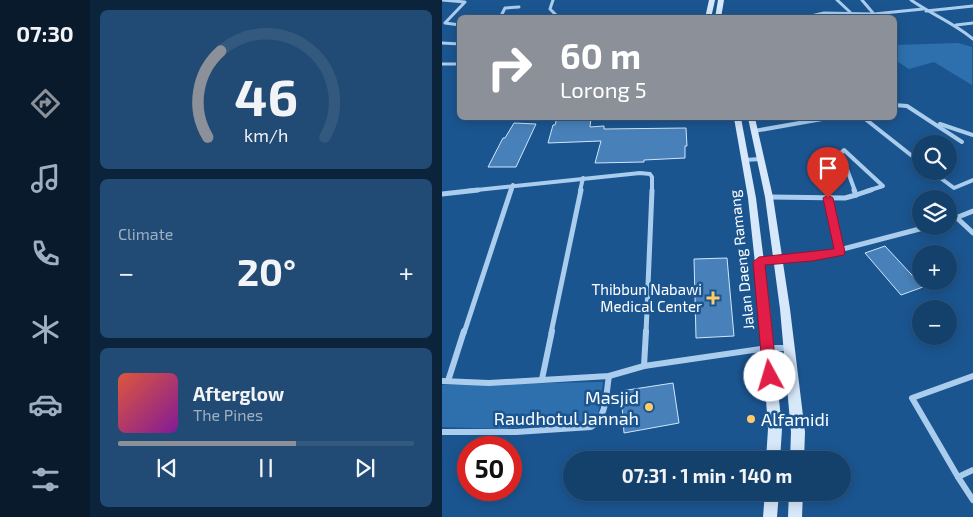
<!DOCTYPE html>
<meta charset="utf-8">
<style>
:root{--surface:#14406c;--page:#214b74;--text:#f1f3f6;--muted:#9dafc2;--line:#33597f;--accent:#8c9099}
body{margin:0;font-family:"Exo 2",sans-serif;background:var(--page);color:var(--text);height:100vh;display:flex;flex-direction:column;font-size:19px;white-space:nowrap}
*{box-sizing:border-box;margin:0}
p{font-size:16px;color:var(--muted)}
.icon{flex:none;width:28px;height:28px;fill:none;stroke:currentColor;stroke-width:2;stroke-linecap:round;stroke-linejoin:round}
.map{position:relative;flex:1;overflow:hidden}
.panel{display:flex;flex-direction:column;gap:10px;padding:10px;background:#0b233b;width:352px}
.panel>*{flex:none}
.banner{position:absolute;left:15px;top:15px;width:440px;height:105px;border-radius:8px;box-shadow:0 2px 12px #0003,0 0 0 1px var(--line);background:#8c9099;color:#fff;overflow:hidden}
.controls{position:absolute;left:470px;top:135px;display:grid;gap:10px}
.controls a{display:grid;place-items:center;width:45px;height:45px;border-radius:50%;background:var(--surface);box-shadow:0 2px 12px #0003,0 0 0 1px var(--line);font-size:25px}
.speed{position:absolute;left:15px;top:436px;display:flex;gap:10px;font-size:25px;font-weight:700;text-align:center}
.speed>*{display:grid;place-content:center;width:65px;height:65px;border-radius:50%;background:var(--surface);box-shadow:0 2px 12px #0003,0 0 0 1px var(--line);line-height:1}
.speed .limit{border:8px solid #d22;background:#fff;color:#111}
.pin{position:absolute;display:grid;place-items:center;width:42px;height:42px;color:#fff;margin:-51px -21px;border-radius:50% 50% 50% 0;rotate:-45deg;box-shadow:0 0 5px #0007}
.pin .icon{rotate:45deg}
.me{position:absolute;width:55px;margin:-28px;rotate:354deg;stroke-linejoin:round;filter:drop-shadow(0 0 4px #0008)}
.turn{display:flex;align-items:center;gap:18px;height:105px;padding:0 20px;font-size:22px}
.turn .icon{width:65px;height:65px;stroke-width:2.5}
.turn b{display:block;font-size:35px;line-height:42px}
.big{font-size:38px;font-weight:700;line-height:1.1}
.panel .card{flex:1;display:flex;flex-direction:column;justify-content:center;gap:8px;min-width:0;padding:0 18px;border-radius:8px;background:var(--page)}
.panel .dial{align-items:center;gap:0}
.dial svg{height:130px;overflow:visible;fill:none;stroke:var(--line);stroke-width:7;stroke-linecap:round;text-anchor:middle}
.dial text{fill:var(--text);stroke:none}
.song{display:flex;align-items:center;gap:15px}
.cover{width:60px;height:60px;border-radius:8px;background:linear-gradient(135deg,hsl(10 70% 55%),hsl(290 70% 35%))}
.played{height:5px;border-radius:2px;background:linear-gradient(90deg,var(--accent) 60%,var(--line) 60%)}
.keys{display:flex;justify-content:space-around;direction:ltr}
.heat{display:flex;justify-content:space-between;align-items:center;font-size:28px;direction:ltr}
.trip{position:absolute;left:121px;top:451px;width:288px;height:50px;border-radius:25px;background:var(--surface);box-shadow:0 2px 12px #0003,0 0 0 1px var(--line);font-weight:700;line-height:50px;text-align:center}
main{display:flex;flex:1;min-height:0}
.tab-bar{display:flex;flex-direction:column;width:90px;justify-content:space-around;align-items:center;background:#081a2b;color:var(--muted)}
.tab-bar .icon{width:35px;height:35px}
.tab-bar .current{color:var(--accent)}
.tab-bar b{font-size:22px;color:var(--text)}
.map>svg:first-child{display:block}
.green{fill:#2e70ae}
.building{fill:#4881b9;stroke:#d0e6fa}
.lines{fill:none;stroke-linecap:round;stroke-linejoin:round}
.minor-far3{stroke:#aacdee;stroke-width:3}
.minor-far2{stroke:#aacdee;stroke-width:4}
.minor-far1{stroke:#aacdee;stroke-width:5}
.minor{stroke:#aacdee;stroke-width:6}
.secondary{fill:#d7e8fa;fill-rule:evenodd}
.route{fill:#e11d48;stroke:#92132f}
.poi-dot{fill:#ffca67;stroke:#1b5590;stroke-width:2}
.labels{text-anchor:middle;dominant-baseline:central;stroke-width:5;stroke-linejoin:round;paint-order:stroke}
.street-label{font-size:15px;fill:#fff;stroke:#1b5590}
.poi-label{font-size:15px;fill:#fff;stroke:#1b5590;text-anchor:end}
.near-poi-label{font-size:18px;fill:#fff;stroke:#1b5590;text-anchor:end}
</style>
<main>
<nav class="tab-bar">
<b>07:30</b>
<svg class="icon current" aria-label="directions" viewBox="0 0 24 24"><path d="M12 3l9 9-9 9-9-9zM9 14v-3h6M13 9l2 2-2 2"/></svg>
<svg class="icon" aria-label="music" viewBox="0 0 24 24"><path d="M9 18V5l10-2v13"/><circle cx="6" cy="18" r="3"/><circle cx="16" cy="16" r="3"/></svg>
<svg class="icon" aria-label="phone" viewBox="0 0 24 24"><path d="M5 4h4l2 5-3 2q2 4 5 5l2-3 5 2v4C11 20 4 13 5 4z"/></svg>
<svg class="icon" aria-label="climate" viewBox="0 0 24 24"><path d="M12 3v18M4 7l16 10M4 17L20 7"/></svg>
<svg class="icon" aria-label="car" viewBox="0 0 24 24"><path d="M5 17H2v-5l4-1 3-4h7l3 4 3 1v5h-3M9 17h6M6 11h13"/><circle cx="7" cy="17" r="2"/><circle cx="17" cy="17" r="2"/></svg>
<svg class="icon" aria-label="filters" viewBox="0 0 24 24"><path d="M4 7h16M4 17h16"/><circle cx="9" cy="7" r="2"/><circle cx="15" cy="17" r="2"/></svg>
</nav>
<section class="panel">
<div class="card dial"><svg viewBox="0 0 100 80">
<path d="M14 69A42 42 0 1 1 86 69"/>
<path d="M14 69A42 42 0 0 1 22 16" stroke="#8c9099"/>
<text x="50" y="56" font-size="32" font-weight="700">46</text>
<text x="50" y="72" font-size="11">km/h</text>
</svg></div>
<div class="card"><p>Climate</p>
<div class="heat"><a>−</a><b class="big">20°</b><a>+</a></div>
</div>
<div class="card">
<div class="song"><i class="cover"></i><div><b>Afterglow</b><p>The Pines</p></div></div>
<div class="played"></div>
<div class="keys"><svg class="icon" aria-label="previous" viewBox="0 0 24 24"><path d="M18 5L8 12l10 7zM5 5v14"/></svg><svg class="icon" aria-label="pause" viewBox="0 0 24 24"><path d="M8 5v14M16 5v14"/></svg><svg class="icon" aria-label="next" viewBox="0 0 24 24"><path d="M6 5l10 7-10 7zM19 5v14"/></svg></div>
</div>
</section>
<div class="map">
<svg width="531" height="517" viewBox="0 0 531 517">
<rect width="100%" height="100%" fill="#1b5590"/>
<!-- green -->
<g class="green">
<path d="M516,43L530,47V85L492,62L467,69L453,60V45Z"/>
<path d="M161,382L156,415L148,422L61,429L0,427V385Z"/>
</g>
<!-- building -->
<g class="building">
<path d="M115,118H149L148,127L162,126V129L244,128L245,146H243V158L202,160V162L153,163L159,141L106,143L111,125H113Z"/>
<path d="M72,123L94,124L74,167H46L61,138H63Z"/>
<path d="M443,246L481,287L459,295L423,253Z"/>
<path d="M285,258L292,336L254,338L252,259Z"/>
<path d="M231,383L237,423L182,433L179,391Z"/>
</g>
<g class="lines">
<!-- minor-far3 -->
<g class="minor-far3">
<path d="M0,0L23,2L3,23L18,25"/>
<path d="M111,0L108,9L114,15V18"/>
<path d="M395,0L408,12"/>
<path d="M420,0L431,13"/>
<path d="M469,0C489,14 512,23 531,39"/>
<path d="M484,11L531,6"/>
<path d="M58,18L63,8L77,7"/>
<path d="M360,18L382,13L432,14L481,9"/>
<path d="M514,25L531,23"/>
<path d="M0,43L18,44"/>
<path d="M0,64H18"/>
</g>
<!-- minor-far2 -->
<g class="minor-far2">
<path d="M452,105L465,106L520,142"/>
<path d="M422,118L479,163"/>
<path d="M498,124L531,135"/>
<path d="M312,131L386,118"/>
<path d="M302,160L319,159"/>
<path d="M489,171L512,188L531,180"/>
<path d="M25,191L198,173L208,174L210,177V191"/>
<path d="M69,191L71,185"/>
<path d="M138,191L141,178"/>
<path d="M413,191L399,153L402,150L441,186L425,191"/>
</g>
<!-- minor-far1 -->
<g class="minor-far1">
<path d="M412,190L414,195"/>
<path d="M0,194L36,190"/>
<path d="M414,195L429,190"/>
<path d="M327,197L403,198L414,195"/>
<path d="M386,198L398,252"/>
<path d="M515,218L531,233"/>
<path d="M506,221L531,211"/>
<path d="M317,262L382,254L489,226"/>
<path d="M22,333L69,190"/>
<path d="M109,333L139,190"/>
<path d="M204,333L210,190"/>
</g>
<!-- minor -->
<g class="minor">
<path d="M202,366L204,331"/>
<path d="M100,379L110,331"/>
<path d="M0,381L47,383L167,376L202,366L325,348H347"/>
<path d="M6,381L22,331"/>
<path d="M0,432H74L149,427C165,418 164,393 167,376"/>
<path d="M531,470L516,477L531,500"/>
<path d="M516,477L470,398L531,376"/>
</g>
<!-- secondary -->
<g class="secondary">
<path d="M267,0H273L269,18H263Z"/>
<path d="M276,0H282L279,18H273Z"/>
<path d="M292,118H299L314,198L328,310L340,429L338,460H324L326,429L318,310L306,198Z"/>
<path d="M306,118H313L331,197L348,309L363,432L362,460H348L349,432L338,309L323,197Z"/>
<path d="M323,492H337L335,517H321Z"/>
<path d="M347,492H361L360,517H346Z"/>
</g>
</g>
<!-- route -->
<path class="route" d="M386,195L391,198L403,252L402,255L370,261L323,265L335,376L333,381L328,382L323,381L321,376L311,262L317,257L392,249L381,198Z"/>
<!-- markers -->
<g class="poi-dot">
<path d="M268.5 290.5h5v5h5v5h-5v5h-5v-5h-5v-5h5z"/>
<circle cx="207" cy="407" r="5"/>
<circle cx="309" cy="419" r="5"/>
</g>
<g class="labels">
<!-- street labels -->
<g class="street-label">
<text transform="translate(299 260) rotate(-96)">Jalan Daeng Ramang</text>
</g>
<!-- poi labels -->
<g class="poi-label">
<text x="260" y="289">Thibbun Nabawi<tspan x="260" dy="17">Medical Center</tspan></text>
</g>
<!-- near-poi labels -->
<g class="near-poi-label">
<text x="197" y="397">Masjid<tspan x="197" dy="21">Raudhotul Jannah</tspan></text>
<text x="319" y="419" text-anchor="start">Alfamidi</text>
</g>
</g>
</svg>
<div class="controls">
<a><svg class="icon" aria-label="search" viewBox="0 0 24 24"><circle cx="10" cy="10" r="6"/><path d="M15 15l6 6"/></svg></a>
<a><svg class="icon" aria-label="layers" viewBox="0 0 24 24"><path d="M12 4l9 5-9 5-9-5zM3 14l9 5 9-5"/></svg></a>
<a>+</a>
<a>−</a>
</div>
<div class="speed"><div class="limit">50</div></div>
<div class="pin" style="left:386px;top:198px;background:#d93025"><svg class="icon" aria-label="arrive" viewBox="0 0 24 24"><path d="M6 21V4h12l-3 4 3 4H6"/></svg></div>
<svg class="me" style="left:328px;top:376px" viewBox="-20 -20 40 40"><circle r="19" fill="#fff"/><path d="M0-13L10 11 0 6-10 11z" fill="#e11d48"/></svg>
<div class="trip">07:31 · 1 min · 140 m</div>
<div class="banner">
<div class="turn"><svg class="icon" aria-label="right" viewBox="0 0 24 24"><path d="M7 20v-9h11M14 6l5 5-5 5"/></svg><div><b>60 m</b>Lorong 5</div></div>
</div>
</div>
</main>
